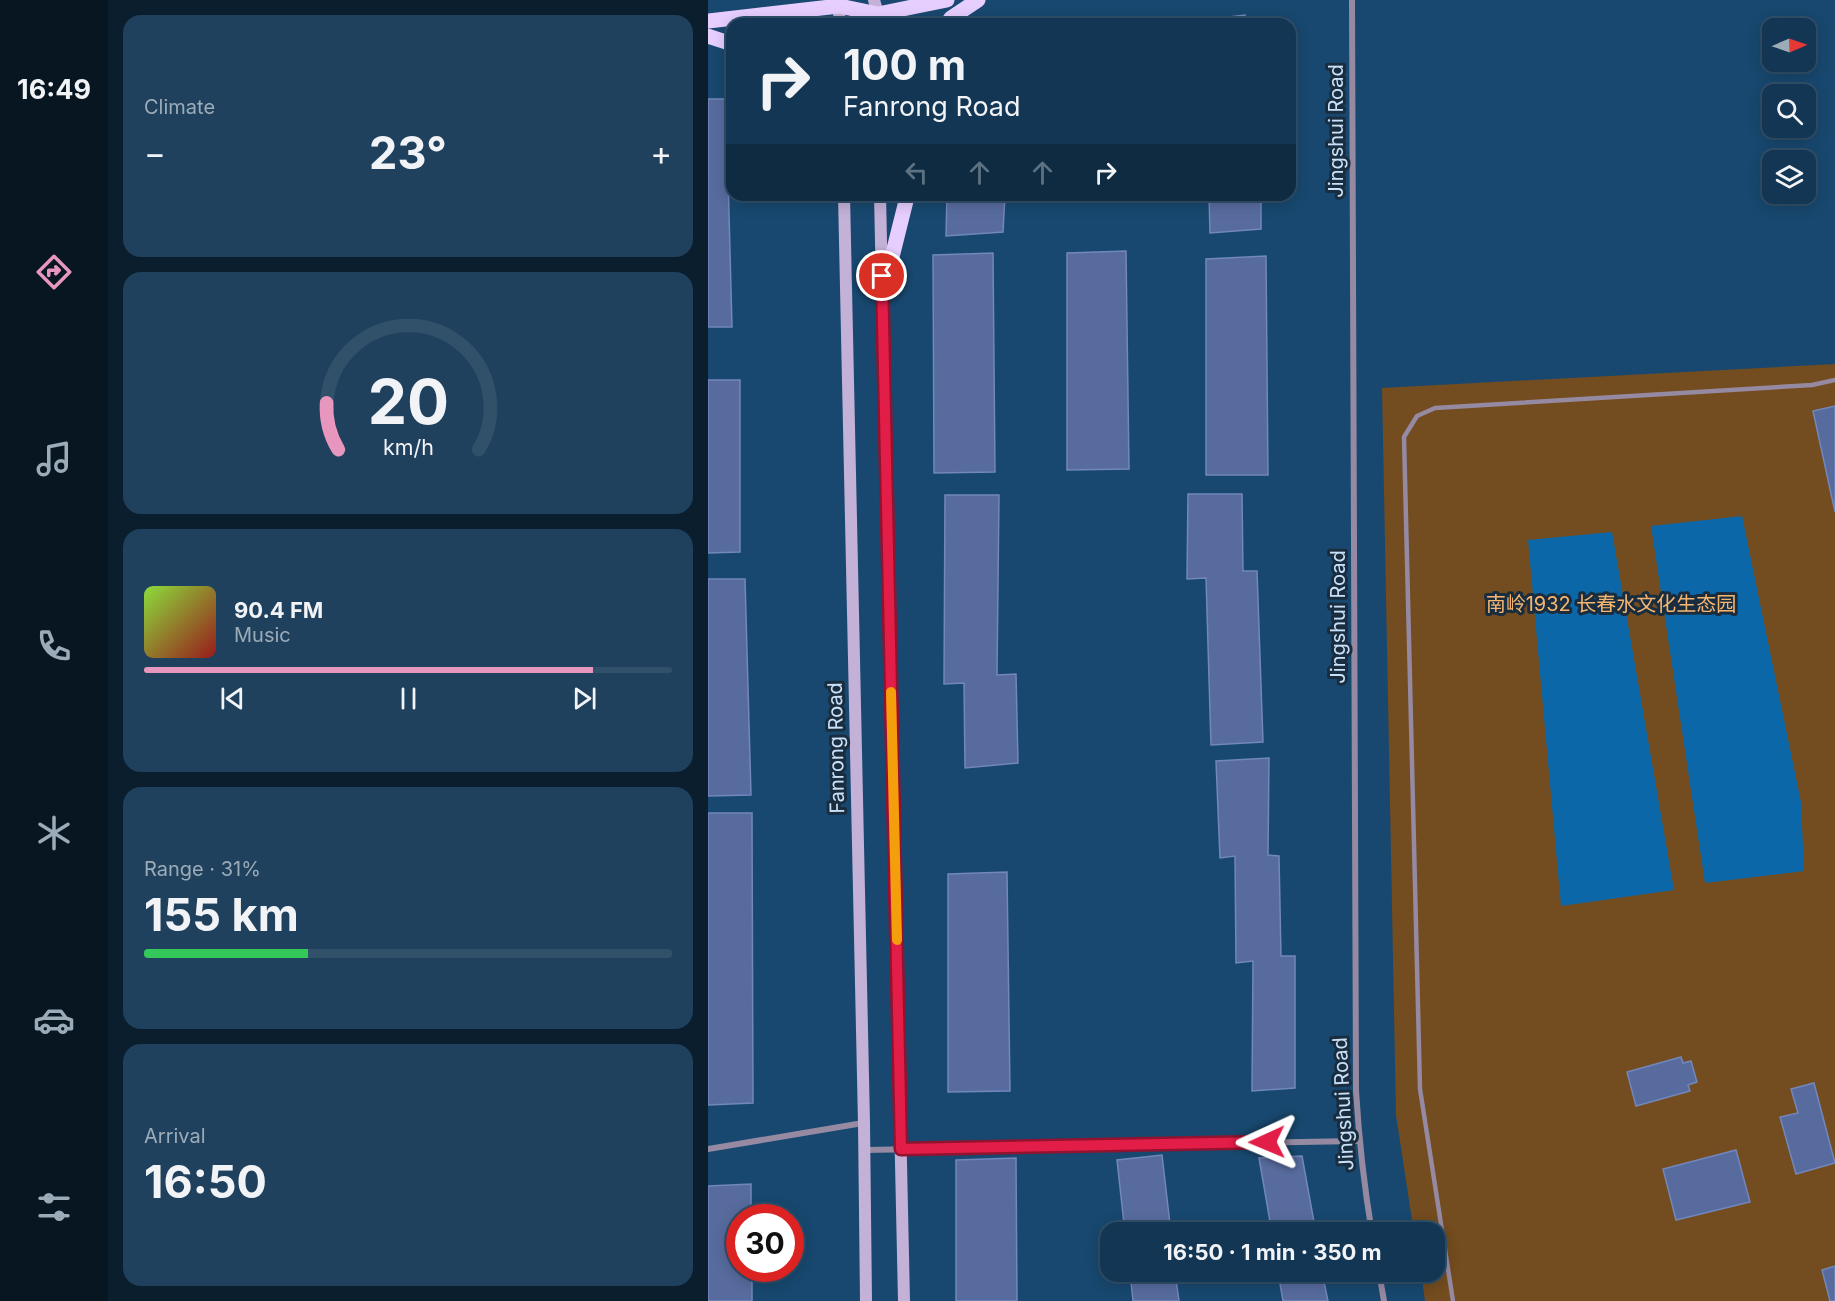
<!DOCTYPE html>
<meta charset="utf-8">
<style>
:root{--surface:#123653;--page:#1f415d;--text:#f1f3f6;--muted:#9cabb8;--line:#31506a;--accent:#e797bd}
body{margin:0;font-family:Inter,"Noto Sans SC",sans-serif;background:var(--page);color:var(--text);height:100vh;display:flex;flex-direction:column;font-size:22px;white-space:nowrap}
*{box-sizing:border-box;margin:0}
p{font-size:20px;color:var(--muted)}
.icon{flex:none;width:33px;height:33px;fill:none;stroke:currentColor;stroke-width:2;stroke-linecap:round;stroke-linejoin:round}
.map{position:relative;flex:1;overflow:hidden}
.side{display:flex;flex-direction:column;gap:15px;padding:15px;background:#0a1e2e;width:600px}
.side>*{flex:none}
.top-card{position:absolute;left:18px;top:18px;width:570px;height:183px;border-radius:18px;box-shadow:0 3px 15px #0003,0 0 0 2px var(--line);background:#123653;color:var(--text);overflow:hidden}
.needle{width:39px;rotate:88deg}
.controls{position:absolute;left:1054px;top:18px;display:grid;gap:12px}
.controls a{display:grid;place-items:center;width:54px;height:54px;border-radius:12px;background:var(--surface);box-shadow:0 3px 15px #0003,0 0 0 2px var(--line);font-size:30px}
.speed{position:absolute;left:18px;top:1204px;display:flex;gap:12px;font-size:30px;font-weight:700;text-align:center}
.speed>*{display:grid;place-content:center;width:78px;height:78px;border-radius:50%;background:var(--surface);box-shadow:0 3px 15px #0003,0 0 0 2px var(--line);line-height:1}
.speed .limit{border:9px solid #d22;background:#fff;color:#111}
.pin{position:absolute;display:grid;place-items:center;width:51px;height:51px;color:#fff;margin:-26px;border:3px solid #fff;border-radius:50%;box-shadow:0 2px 6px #0007}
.me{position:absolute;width:66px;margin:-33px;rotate:269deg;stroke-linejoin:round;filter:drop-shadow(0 0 4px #0008)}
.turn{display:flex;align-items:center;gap:21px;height:126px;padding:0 18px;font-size:27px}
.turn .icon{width:78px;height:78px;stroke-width:2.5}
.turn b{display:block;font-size:42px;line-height:51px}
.lanes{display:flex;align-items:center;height:57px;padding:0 18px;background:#0003;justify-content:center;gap:30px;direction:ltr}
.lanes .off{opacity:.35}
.big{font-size:45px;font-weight:700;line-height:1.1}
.side .widget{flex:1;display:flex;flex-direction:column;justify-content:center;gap:9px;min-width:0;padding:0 21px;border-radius:18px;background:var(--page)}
.side .dial{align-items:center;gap:0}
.dial svg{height:156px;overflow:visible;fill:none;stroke:var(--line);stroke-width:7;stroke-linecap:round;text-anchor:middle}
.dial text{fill:var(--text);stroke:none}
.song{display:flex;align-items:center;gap:18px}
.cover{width:72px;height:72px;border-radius:9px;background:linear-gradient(135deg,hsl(90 70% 55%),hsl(0 70% 35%))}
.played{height:6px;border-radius:3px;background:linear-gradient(90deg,var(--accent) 85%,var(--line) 85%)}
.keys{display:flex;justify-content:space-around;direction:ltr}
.heat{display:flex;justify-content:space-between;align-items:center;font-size:33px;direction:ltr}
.charge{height:9px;border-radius:4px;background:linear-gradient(90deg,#34c759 31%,var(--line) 0)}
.trip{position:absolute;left:392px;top:1222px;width:345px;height:60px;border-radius:18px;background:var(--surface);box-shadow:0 3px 15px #0003,0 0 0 2px var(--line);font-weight:700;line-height:60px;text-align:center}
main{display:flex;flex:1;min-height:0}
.tabs{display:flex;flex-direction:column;width:108px;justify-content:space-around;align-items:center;background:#071621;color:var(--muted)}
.tabs .icon{width:42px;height:42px}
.tabs .on{color:var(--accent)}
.tabs b{font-size:27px;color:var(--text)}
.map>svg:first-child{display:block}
.green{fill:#734c1f}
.water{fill:#0b67a7}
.building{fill:#576b9e;stroke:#7287bc;stroke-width:1.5}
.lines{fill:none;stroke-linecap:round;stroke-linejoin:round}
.service{stroke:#968aa2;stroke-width:4.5}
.minor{stroke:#968aa2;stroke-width:6}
.secondary{stroke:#c3b1d7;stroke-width:12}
.primary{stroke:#e6ceff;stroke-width:15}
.route-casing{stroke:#92132f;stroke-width:15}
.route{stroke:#e11d48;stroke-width:10}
.slow{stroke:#f59e0b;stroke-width:10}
.labels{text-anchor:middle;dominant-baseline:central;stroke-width:6;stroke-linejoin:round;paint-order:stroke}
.street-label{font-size:20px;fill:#c8e1f8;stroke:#192d3f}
.park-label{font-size:20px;fill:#f6b671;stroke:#192d3f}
</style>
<main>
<nav class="tabs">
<b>16:49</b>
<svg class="icon on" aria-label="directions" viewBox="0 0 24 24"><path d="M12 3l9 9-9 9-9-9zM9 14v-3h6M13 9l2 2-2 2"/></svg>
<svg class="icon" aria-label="music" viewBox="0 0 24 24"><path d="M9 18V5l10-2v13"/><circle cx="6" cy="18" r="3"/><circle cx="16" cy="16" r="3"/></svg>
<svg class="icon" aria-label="phone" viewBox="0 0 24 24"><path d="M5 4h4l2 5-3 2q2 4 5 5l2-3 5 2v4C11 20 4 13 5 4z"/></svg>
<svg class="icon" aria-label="climate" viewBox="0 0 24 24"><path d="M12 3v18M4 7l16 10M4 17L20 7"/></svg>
<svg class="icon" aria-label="car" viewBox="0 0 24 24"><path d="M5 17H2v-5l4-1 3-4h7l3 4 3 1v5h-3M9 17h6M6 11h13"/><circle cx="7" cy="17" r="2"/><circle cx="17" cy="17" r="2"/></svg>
<svg class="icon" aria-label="filters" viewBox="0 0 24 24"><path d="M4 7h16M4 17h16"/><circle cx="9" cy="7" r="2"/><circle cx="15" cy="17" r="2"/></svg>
</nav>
<section class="side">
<div class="widget"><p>Climate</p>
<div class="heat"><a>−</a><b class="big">23°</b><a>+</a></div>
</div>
<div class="widget dial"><svg viewBox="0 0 100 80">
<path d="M14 69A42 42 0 1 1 86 69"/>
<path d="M14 69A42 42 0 0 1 8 45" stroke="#e797bd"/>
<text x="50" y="56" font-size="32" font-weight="700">20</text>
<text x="50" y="72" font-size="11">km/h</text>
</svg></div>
<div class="widget">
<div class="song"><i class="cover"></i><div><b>90.4 FM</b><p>Music</p></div></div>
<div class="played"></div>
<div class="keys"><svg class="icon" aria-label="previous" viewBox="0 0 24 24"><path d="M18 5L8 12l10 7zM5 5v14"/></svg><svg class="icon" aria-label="pause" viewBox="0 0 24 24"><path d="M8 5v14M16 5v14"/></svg><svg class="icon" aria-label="next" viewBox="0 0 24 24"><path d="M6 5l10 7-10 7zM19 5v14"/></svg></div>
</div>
<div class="widget"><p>Range · 31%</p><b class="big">155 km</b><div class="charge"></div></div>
<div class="widget"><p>Arrival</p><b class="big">16:50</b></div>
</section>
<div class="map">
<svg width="1127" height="1301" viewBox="0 0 1127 1301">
<rect width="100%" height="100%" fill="#18486f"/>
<!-- green -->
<path class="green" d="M1127,364V1301H717L713,1272H726V1233H706L688,1115L674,388Z"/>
<!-- water -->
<g class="water">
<path d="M1034,516L1093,802L1096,871L997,883L943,526Z"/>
<path d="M904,532L966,890L853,906L820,540Z"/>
</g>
<!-- building -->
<g class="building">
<path d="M537,15L539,24H462Z"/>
<path d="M0,99H18L24,327H0Z"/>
<path d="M239,195H297L295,232L238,236Z"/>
<path d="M501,195H553V229L502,233Z"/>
<path d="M418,251L421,469L359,470V253Z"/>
<path d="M285,253L287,472L226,473L225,255Z"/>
<path d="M558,256L560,475H498V259Z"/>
<path d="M0,380H32V552L0,553Z"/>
<path d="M1127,406V512L1105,411Z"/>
<path d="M480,494H534L535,571H549L555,742L503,745L498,578L479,579Z"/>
<path d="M237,495H291L289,675L308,674L310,763L257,768L256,683L236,684Z"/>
<path d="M0,579H37L43,795L0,796Z"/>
<path d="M561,758L560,855L571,856L573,956H587V1088L544,1091L545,961L528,963L527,856L512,858L508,761Z"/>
<path d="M0,813H44L45,1103L0,1105Z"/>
<path d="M299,872L302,1091L240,1092V874Z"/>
<path d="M973,1057L975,1063L983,1061L989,1082L980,1085L982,1091L928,1106L919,1072Z"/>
<path d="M1106,1083L1127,1163L1088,1174L1072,1117L1090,1113L1083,1089Z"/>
<path d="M1028,1150L1042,1202L968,1220L955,1169Z"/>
<path d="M454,1155L463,1233H417L409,1160Z"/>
<path d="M594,1156L608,1233H564L551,1158Z"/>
<path d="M308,1158L309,1301H248V1160Z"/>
<path d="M43,1184V1218H32V1269H44V1301H0V1186Z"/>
<path d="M1127,1266V1301H1122L1114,1270Z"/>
<path d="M422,1272H467L471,1301H425Z"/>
<path d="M570,1272H614L620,1301H575Z"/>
</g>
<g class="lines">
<!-- service -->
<path class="service" d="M745,1301L712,1089L696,437L709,416L727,408L1104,385L1127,380"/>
<!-- minor -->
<g class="minor">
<path d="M644,0L648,1091C651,1139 656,1186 664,1233"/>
<path d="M0,1149L155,1123"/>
<path d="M157,1150L651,1141"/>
<path d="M671,1272L676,1301"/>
</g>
<!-- secondary -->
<g class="secondary">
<path d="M130,0L132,24"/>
<path d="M166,0L170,14V24"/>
<path d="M136,195L156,1123L158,1301"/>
<path d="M172,195L196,1301"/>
</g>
<!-- primary -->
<g class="primary">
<path d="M0,21L131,6L170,14L239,0"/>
<path d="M239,24L243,18L270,0"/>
<path d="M0,36L24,44"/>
<path d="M174,297L198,201V195"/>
</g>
</g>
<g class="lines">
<!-- route casing -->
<g class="route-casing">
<path id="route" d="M174,276L193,1149L559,1142"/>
</g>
<!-- route -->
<use href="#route" class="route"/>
<!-- slow -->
<path class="slow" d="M183,692L189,940"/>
</g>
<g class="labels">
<!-- street labels -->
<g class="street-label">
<text transform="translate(628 131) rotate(-90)">Jingshui Road</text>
<text transform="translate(630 617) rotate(-90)">Jingshui Road</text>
<text transform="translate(128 748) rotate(-91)">Fanrong Road</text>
<text transform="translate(635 1104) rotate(-93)">Jingshui Road</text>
</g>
<!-- park labels -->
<g class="park-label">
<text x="903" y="604">南岭1932 长春水文化生态园</text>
</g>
</g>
</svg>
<div class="controls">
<a><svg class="needle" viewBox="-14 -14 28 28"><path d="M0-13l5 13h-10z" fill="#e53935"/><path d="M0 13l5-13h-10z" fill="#9cabb8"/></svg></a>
<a><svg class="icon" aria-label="search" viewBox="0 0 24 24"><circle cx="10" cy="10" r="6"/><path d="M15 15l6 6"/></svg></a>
<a><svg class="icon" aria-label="layers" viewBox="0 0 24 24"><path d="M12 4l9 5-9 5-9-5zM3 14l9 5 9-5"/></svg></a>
</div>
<div class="speed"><div class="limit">30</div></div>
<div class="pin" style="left:174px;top:276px;background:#d93025"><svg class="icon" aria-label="arrive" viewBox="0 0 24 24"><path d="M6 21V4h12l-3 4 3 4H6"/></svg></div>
<svg class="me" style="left:559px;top:1142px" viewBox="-20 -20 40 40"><path d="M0-17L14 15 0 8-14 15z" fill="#e11d48" stroke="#fff" stroke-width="4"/></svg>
<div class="trip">16:50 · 1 min · 350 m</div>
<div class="top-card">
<div class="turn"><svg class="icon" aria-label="right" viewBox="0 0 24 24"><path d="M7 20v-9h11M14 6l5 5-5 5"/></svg><div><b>100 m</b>Fanrong Road</div></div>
<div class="lanes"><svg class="icon off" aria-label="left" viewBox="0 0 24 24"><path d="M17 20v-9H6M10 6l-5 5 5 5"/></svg><svg class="icon off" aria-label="ahead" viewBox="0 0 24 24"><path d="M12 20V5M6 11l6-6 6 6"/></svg><svg class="icon off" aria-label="ahead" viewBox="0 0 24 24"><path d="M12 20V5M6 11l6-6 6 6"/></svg><svg class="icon" aria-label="right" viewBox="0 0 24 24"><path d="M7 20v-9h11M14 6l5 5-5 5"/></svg></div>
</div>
</div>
</main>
